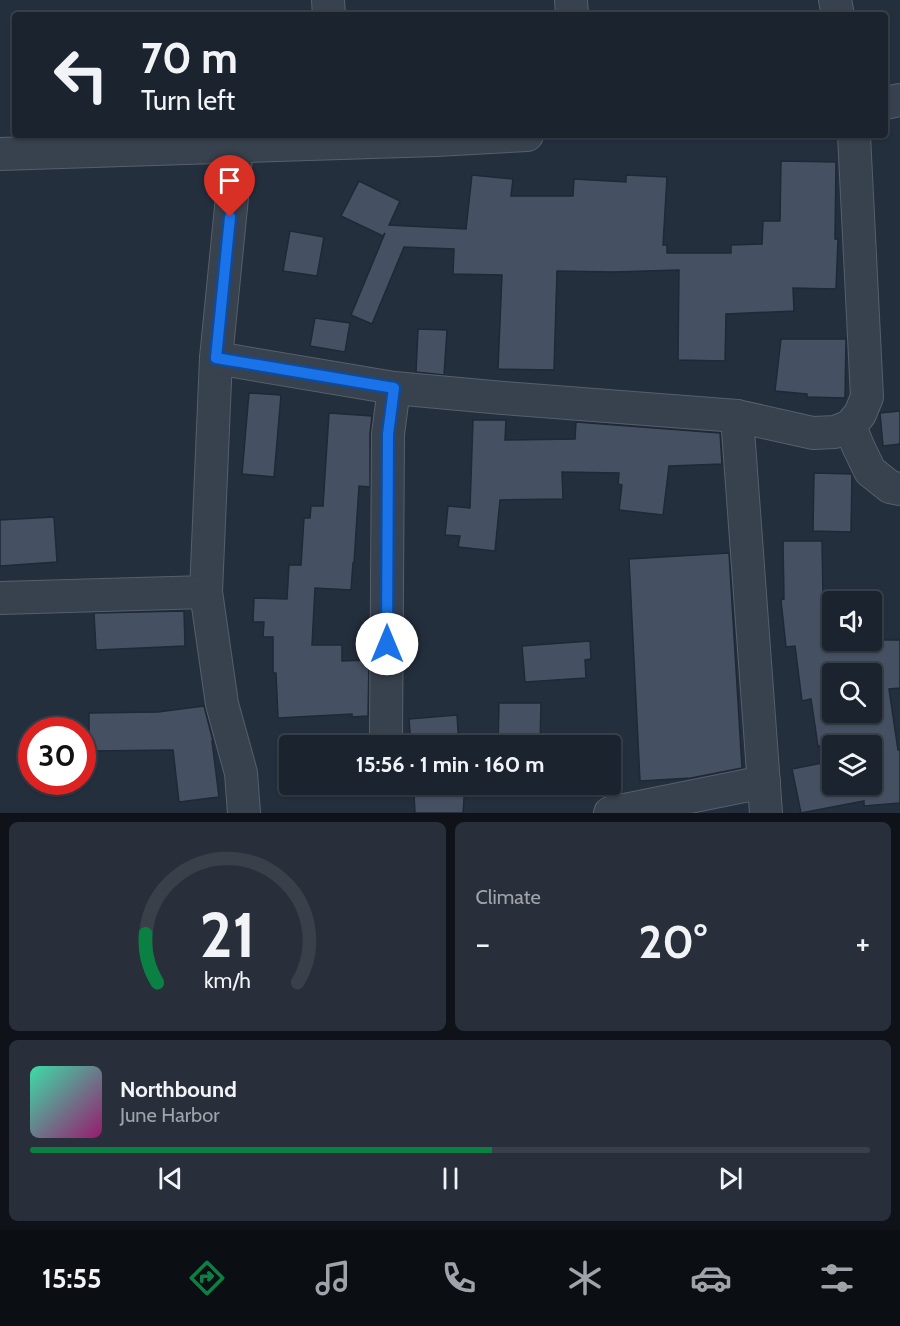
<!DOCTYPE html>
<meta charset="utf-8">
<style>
:root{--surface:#1b232e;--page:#282f3a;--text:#f1f3f6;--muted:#a0a4aa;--line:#39404a;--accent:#0b8043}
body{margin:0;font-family:Cabin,sans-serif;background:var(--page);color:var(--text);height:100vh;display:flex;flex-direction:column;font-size:22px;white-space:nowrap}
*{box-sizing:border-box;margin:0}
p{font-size:20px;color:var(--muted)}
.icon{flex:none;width:33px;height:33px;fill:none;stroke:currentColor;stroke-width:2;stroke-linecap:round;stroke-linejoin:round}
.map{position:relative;height:813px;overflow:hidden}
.sheet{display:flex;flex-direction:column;gap:9px;padding:9px;background:#0f1319;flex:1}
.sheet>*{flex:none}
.guide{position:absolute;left:12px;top:12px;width:876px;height:126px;border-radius:6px;box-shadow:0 2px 4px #0004,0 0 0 2px var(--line);background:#1b232e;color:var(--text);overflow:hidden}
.fabs{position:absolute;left:822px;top:591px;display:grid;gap:12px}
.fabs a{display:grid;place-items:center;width:60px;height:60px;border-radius:6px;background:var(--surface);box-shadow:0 2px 4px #0004,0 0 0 2px var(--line);font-size:30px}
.speed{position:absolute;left:18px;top:717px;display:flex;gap:12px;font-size:30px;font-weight:700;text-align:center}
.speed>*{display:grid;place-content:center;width:78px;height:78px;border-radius:50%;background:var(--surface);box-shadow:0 2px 4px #0004,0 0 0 2px var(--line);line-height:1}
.speed .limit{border:9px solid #d22;background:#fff;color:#111}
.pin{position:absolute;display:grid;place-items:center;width:51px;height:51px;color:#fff;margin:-62px -26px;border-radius:50% 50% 50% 0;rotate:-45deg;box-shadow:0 0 6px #0007}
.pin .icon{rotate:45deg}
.me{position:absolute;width:66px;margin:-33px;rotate:0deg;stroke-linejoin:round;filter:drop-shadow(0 0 4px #0008)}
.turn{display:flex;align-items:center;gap:21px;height:126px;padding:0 30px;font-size:27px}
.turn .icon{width:78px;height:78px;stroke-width:2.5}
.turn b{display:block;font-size:42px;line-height:51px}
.big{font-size:45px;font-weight:700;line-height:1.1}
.sheet .widget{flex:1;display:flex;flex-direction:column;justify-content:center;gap:9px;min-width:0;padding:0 21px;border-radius:9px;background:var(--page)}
.sheet .dial{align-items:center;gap:0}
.dial svg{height:156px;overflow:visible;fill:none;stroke:var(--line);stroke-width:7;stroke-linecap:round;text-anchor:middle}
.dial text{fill:var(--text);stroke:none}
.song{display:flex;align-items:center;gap:18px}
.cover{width:72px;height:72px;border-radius:9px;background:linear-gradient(135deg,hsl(160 70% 55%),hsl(320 70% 35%))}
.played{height:6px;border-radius:3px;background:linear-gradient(90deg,var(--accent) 55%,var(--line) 55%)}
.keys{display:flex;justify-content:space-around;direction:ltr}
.heat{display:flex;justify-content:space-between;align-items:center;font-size:33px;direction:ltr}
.sheet .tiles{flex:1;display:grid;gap:9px;grid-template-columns:1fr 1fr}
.widget:last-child{grid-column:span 2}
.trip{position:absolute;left:279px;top:735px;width:342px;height:60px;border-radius:6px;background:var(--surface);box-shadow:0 2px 4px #0004,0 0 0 2px var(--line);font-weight:700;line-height:60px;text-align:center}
.tabs{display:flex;height:96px;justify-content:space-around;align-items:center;background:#0b0e12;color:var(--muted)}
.tabs .icon{width:42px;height:42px}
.tabs .current{color:var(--accent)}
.tabs b{font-size:27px;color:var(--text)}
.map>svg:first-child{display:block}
.building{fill:#455162;stroke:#1f2835;stroke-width:1.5;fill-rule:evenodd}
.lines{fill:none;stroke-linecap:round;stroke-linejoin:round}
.minor-casing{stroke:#565f6c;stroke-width:34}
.minor{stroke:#38414e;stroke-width:32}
.route-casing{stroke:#114b97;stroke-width:15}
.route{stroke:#1a73e8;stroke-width:10}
</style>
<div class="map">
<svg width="900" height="813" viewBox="0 0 900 813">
<rect width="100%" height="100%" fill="#242f3e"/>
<!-- building -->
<g class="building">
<path d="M781,161L836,162L835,239H838L836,289L793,288L794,311L726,314L725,361L678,360L679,270L613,272L557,271L554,370L498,369L502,275L453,274L454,249L404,247L372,324L351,315L385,233L383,236L341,216L359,181L400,201L389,225L466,229L472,175L513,179L511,196H573L574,179L626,182V175L667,177L663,245H667V253H731V245L762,244L763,221H780Z"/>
<path d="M290,231L324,237L317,276L283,271Z"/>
<path d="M315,318L350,323L345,352L310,346Z"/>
<path d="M418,329L447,330L444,375L416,372Z"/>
<path d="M781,339H846L845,398L807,397V394L775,391Z"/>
<path d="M249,393L281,395L274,477L242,474Z"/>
<path d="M900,411V444L883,446L880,413Z"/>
<path d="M329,413L372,416L370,434V487L359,486L354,563H353L351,590L315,588L312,645H342V661L369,660L368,716L352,717V714L278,718L276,673H273V637H263L264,622H253L254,598L287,599L289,565H301L304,518H310L311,506H323Z"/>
<path d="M473,420H506L505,440L575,439L576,422L720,433L722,464L669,466L663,515L619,510L622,485L618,484L619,473L562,472L563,499L500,500L495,551L458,547L460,536L445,535L448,506L470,508Z"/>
<path d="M814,473L852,474L851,532L813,531Z"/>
<path d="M54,517L57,562L0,566V520Z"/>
<path d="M783,541H822L823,596L832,595V640H900V688L889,689L898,750H900V803L864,806V801L801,813L792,769L832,761V784H872V746H818L811,699L802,701L795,646L786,647L781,600L784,599ZM832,674H872V712H832Z"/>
<path d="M729,553L742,768L691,778L640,781L629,559Z"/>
<path d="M184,611L185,646L96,650L94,613Z"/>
<path d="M590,641L591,659L585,660L586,678L525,682L522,646Z"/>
<path d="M499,703H541L540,746H498Z"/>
<path d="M204,706L213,741H212L219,797L179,802L173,750L89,751V713L158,712Z"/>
<path d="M457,715L459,746H411L409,719Z"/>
<path d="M444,784H465L463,813H415L414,794L443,792Z"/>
</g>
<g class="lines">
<!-- minor casing -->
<g class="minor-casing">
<g id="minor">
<path d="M328,0L329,15"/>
<path d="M571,0L572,15"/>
<path d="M835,0L838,15"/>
<path d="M885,103L900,100"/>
<path d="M237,147L216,358L206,592L222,704L241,773L244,813"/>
<path d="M0,154L436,140L527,135"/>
<path d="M216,358L394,388L503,398L737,416L813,433L835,432L850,426L860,414L867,397L854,135"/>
<path d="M737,416L766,813"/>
<path d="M850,426L858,446L870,471L890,487L900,489"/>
<path d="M0,598L206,592"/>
<path d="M386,738L388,434L394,388"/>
<path d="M610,813L764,782"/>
</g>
</g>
<!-- minor -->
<use href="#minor" class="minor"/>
</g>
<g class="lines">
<!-- route casing -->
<g class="route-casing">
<path id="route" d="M230,217L216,358L394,388L388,434L387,644"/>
</g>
<!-- route -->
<use href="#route" class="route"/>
</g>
</svg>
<div class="fabs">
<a><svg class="icon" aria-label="sound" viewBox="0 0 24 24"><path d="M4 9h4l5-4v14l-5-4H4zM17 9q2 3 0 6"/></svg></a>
<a><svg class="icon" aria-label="search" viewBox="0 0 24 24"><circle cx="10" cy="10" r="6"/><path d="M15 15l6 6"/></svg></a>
<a><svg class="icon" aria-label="layers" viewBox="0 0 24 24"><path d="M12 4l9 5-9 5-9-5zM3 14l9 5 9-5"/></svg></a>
</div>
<div class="speed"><div class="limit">30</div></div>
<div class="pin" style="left:230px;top:217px;background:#d93025"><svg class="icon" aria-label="arrive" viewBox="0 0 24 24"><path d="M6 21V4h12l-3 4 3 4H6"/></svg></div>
<svg class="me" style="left:387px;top:644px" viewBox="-20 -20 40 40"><circle r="19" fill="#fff"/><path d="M0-13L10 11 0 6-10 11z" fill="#1a73e8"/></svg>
<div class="trip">15:56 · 1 min · 160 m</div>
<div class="guide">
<div class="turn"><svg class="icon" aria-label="left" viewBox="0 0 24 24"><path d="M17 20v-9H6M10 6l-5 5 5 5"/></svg><div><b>70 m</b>Turn left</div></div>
</div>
</div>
<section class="sheet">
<div class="tiles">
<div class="widget dial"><svg viewBox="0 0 100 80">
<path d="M14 69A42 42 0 1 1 86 69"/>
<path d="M14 69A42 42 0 0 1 8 44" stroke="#0b8043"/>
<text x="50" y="56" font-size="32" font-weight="700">21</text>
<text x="50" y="72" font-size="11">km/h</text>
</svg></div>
<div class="widget"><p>Climate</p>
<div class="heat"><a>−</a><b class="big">20°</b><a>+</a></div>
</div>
<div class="widget">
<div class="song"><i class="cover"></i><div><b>Northbound</b><p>June Harbor</p></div></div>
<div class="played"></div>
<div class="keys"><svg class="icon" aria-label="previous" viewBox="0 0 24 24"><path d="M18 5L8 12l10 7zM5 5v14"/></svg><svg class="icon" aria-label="pause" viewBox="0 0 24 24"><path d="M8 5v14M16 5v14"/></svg><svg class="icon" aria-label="next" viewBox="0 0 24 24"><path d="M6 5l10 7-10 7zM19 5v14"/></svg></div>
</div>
</div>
</section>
<nav class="tabs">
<b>15:55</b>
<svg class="icon current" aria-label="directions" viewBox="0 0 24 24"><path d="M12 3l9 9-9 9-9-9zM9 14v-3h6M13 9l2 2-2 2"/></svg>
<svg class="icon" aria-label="music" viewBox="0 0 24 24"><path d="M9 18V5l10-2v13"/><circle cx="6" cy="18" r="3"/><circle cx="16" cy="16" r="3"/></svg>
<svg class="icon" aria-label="phone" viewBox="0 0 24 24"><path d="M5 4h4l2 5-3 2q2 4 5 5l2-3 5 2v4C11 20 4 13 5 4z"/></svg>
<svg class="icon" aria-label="climate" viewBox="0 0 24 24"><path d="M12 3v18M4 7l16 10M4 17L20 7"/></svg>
<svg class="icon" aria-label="car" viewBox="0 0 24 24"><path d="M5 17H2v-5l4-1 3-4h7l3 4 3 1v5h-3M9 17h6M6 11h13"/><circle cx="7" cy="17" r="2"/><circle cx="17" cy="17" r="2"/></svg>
<svg class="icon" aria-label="filters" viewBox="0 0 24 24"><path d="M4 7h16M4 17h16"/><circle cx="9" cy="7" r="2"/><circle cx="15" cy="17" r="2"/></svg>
</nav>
